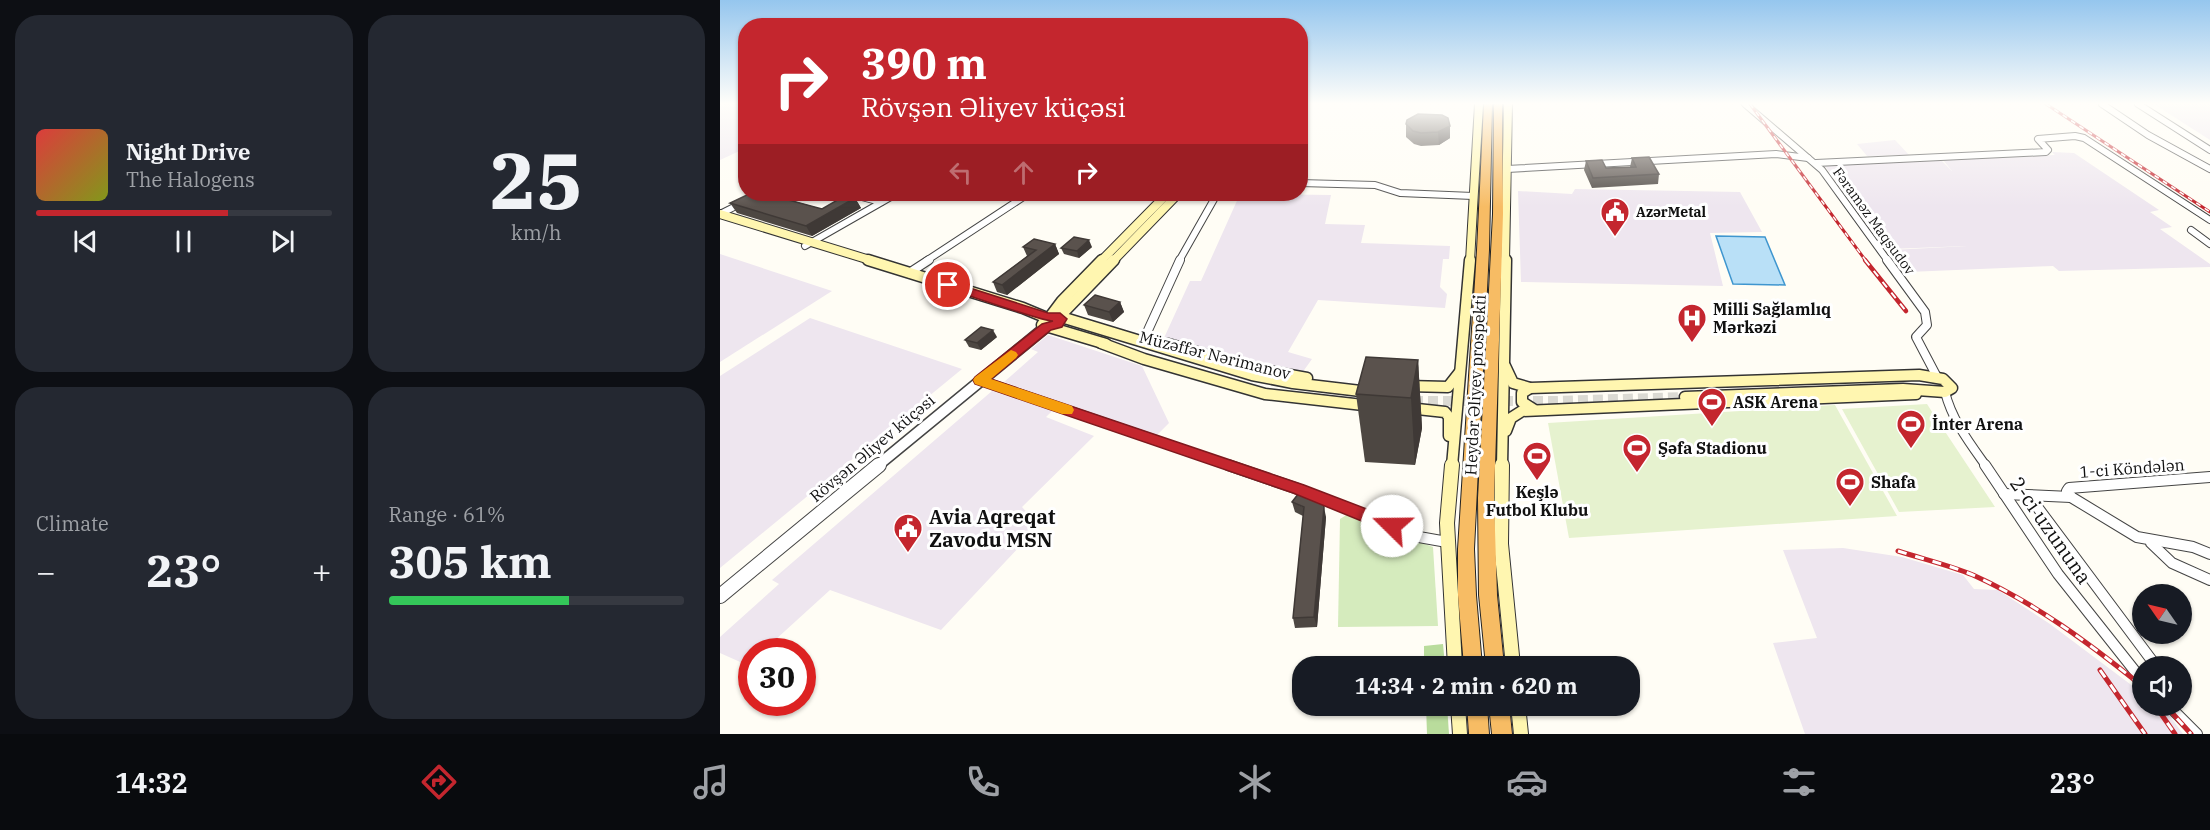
<!DOCTYPE html>
<meta charset="utf-8">
<style>
:root{--surface:#171b24;--page:#242831;--text:#f1f3f6;--muted:#9ea1a6;--line:#363941;--accent:#c4262e}
body{margin:0;font-family:"IBM Plex Serif",serif;background:var(--page);color:var(--text);height:100vh;display:flex;flex-direction:column;font-size:22px;white-space:nowrap}
*{box-sizing:border-box;margin:0}
p{font-size:20px;color:var(--muted)}
.icon{flex:none;width:33px;height:33px;fill:none;stroke:currentColor;stroke-width:2;stroke-linecap:round;stroke-linejoin:round}
.map{position:relative;flex:1;overflow:hidden}
.sheet{display:flex;flex-direction:column;gap:15px;padding:15px;background:#0d0f14;width:720px}
.sheet>*{flex:none}
.guide{position:absolute;left:18px;top:18px;width:570px;height:183px;border-radius:24px;box-shadow:0 2px 4px #0004;background:#c4262e;color:#fff;overflow:hidden}
.needle{width:39px;rotate:304deg}
.fabs{position:absolute;left:1412px;top:584px;display:grid;gap:12px}
.fabs a{display:grid;place-items:center;width:60px;height:60px;border-radius:50%;background:var(--surface);box-shadow:0 2px 4px #0004;font-size:30px}
.speed{position:absolute;left:18px;top:638px;display:flex;gap:12px;font-size:30px;font-weight:700;text-align:center}
.speed>*{display:grid;place-content:center;width:78px;height:78px;border-radius:50%;background:var(--surface);box-shadow:0 2px 4px #0004;line-height:1}
.speed .limit{border:9px solid #d22;background:#fff;color:#111}
.pin{position:absolute;display:grid;place-items:center;width:51px;height:51px;color:#fff;margin:-26px;border:3px solid #fff;border-radius:50%;box-shadow:0 2px 6px #0007}
.me{position:absolute;width:66px;margin:-33px;rotate:292deg;stroke-linejoin:round;filter:drop-shadow(0 0 4px #0008)}
.turn{display:flex;align-items:center;gap:21px;height:126px;padding:0 24px;font-size:27px}
.turn .icon{width:78px;height:78px;stroke-width:2.5}
.turn b{display:block;font-size:42px;line-height:51px}
.lanes{display:flex;align-items:center;height:57px;padding:0 24px;background:#0003;justify-content:center;gap:30px;direction:ltr}
.lanes .off{opacity:.35}
.big{font-size:45px;font-weight:700;line-height:1.1}
.sheet .card{flex:1;display:flex;flex-direction:column;justify-content:center;gap:9px;min-width:0;padding:0 21px;border-radius:24px;background:var(--page)}
.sheet .dial{align-items:center;gap:0}
.dial b{font-size:78px;line-height:1}
.song{display:flex;align-items:center;gap:18px}
.cover{width:72px;height:72px;border-radius:9px;background:linear-gradient(135deg,hsl(0 70% 55%),hsl(70 70% 35%))}
.played{height:6px;border-radius:3px;background:linear-gradient(90deg,var(--accent) 65%,var(--line) 65%)}
.keys{display:flex;justify-content:space-around;direction:ltr}
.heat{display:flex;justify-content:space-between;align-items:center;font-size:33px;direction:ltr}
.charge{height:9px;border-radius:4px;background:linear-gradient(90deg,#34c759 61%,var(--line) 0)}
.sheet .tiles{flex:1;display:grid;gap:15px;grid-template-columns:repeat(2,1fr)}
.trip{position:absolute;left:572px;top:656px;width:348px;height:60px;border-radius:24px;background:var(--surface);box-shadow:0 2px 4px #0004;font-weight:700;line-height:60px;text-align:center}
.tabs{display:flex;height:96px;justify-content:space-around;align-items:center;background:#090b0e;color:var(--muted)}
.tabs .icon{width:42px;height:42px}
.tabs .on{color:var(--accent)}
.tabs b{font-size:27px;color:var(--text)}
main{display:flex;flex:1;min-height:0}
.map>svg:first-child{display:block}
.industrial{fill:#eee6ef}
.green{fill:#d5ebbd}
.forest{fill:#b9dc9c}
.pitch{fill:#e6f2cf}
.water{fill:#b9e0f7;stroke:#3f96cf;stroke-width:1.5}
.lines{fill:none;stroke-linecap:round;stroke-linejoin:round}
.secondary-tunnel{stroke:#dbdad3;stroke-width:10;stroke-dasharray:10 5;stroke-linecap:butt}
.minor-far2-casing{stroke:#444;stroke-width:8}
.minor-far1-casing{stroke:#444;stroke-width:10}
.minor-casing{stroke:#444;stroke-width:12}
.tertiary-far1-casing{stroke:#444;stroke-width:13}
.tertiary-casing{stroke:#444;stroke-width:16}
.secondary-far2-casing{stroke:#333;stroke-width:10}
.secondary-far1-casing{stroke:#333;stroke-width:13}
.secondary-casing{stroke:#333;stroke-width:16}
.trunk-casing{stroke:#222;stroke-width:2}
.minor-far2{stroke:#fff;stroke-width:6}
.minor-far1{stroke:#fff;stroke-width:8}
.minor{stroke:#fff;stroke-width:10}
.tertiary-far1{stroke:#fff;stroke-width:10}
.tertiary{stroke:#fff;stroke-width:14}
.secondary-far2{stroke:#fff6b0;stroke-width:8}
.secondary-far1{stroke:#fff6b0;stroke-width:10}
.secondary{stroke:#fff6b0;stroke-width:14}
.trunk{fill:#f7bc64;fill-rule:evenodd}
.rail-far2-casing{stroke:#c4262e;stroke-width:3}
.rail-far1-casing{stroke:#c4262e;stroke-width:4.5}
.rail-casing{stroke:#c4262e;stroke-width:5}
.rail-far2{stroke:#fff;stroke-width:1.5;stroke-dasharray:5;stroke-linecap:butt}
.rail-far1{stroke:#fff;stroke-width:2;stroke-dasharray:7;stroke-linecap:butt}
.rail{stroke:#fff;stroke-width:3;stroke-dasharray:9;stroke-linecap:butt}
.wall{fill:#4d4742}
.shaded-wall{fill:#3f3936}
.building{fill:#5a524d;stroke:#3f3936;stroke-width:1.5}
.route{fill:#c4262e;stroke:#7f191e;stroke-width:1.5}
.slow{fill:#f59e0b}
.labels{text-anchor:middle;dominant-baseline:central;stroke-width:6;stroke-linejoin:round;paint-order:stroke}
.far-poi-label{font-size:14px;font-weight:bold;fill:#111;stroke:#fff;text-anchor:start}
.far-street-label{font-size:14px;fill:#111;stroke:#fff}
.poi-label{font-size:16px;font-weight:bold;fill:#111;stroke:#fff;text-anchor:start}
.street-label{font-size:16px;fill:#111;stroke:#fff}
.near-poi-label{font-size:20px;font-weight:bold;fill:#111;stroke:#fff;text-anchor:start}
.near-street-label{font-size:20px;fill:#111;stroke:#fff}
</style>
<main>
<section class="sheet">
<div class="tiles">
<div class="card">
<div class="song"><i class="cover"></i><div><b>Night Drive</b><p>The Halogens</p></div></div>
<div class="played"></div>
<div class="keys"><svg class="icon" aria-label="previous" viewBox="0 0 24 24"><path d="M18 5L8 12l10 7zM5 5v14"/></svg><svg class="icon" aria-label="pause" viewBox="0 0 24 24"><path d="M8 5v14M16 5v14"/></svg><svg class="icon" aria-label="next" viewBox="0 0 24 24"><path d="M6 5l10 7-10 7zM19 5v14"/></svg></div>
</div>
<div class="card dial"><b>25</b><p>km/h</p></div>
<div class="card"><p>Climate</p>
<div class="heat"><a>−</a><b class="big">23°</b><a>+</a></div>
</div>
<div class="card"><p>Range · 61%</p><b class="big">305 km</b><div class="charge"></div></div>
</div>
</section>
<div class="map">
<svg width="1490" height="734" viewBox="0 0 1490 734">
<rect width="100%" height="100%" fill="#fffdf5"/>
<!-- industrial -->
<g class="industrial">
<path d="M0,104H25L26,148L0,160Z"/>
<path d="M1434,104H1490V140Z"/>
<path d="M1175,140L1189,155L1147,156L1137,144Z"/>
<path d="M1332,152L1354,153L1439,210L1430,212L1452,227L1440,229L1490,264V267L1339,271L1333,266L1188,272L1171,250L1247,246L1170,249L1104,165L1221,160L1232,171L1223,160L1335,155Z"/>
<path d="M855,189L1020,192L1042,232L990,233L1003,286L801,282L798,191L852,194Z"/>
<path d="M520,194L611,195L605,224L645,225L641,243L730,246L729,259H723L720,287L727,294L725,308L598,300L568,352L592,359L582,373L444,338L470,281H481Z"/>
<path d="M0,254L112,291L0,362Z"/>
<path d="M90,318L242,369L0,568V376Z"/>
<path d="M328,335L422,366L449,423L435,437L284,382L318,352L311,349Z"/>
<path d="M272,391L332,411L326,417L374,436L302,507L319,526L221,630L110,590L43,651H32L31,661L27,665L0,653V637L59,584L52,580Z"/>
<path d="M1123,548L1182,557L1243,575L1254,589L1278,590L1330,624L1422,693V705H1437L1447,712L1463,734H1085L1053,643L1097,638L1063,550Z"/>
</g>
<!-- green -->
<path class="green" d="M628,514L713,547L718,626L618,627L620,519Z"/>
<!-- forest -->
<g class="forest">
<path d="M723,644L725,666H704V646Z"/>
<path d="M706,705H727L729,734H707Z"/>
</g>
<!-- pitch -->
<g class="pitch">
<path d="M1207,404L1214,415L1275,507L1179,512L1122,409Z"/>
<path d="M1115,405L1177,516L849,538L828,423Z"/>
</g>
<!-- water -->
<path class="water" d="M996,236L1045,237L1065,285L1013,284Z"/>
<g class="lines">
<!-- secondary-tunnel -->
<path class="secondary-tunnel" d="M693,401H835L965,397"/>
<!-- minor-far2 casing -->
<g class="minor-far2-casing">
<g id="minor-far2">
<path d="M1025,104L1088,158"/>
<path d="M1382,104L1428,135L1490,169"/>
<path d="M1418,104L1490,150"/>
<path d="M1096,163L1326,152L1328,150L1318,139L1355,136L1364,138L1490,220"/>
<path d="M787,169L1056,154L1088,158L1102,170L1168,261"/>
<path d="M580,183L655,185L680,193L753,196"/>
<path d="M130,194L161,202"/>
<path d="M0,214L40,194"/>
<path d="M1471,230L1490,244"/>
<path d="M85,246L176,194"/>
<path d="M206,261L308,194"/>
<path d="M459,261L497,194"/>
</g>
</g>
<!-- minor-far1 casing -->
<g class="minor-far1-casing">
<g id="minor-far1">
<path d="M1167,260L1205,312L1207,325L1196,337L1216,375"/>
<path d="M189,273L209,260"/>
<path d="M424,339L460,260"/>
<path d="M260,380L512,466"/>
<path d="M1225,392C1232,420 1249,442 1266,466"/>
</g>
</g>
<!-- minor casing -->
<g class="minor-casing">
<g id="minor">
<path d="M508,465L578,489L699,537L727,542"/>
<path d="M1265,465L1338,574L1422,680"/>
<path d="M1284,494L1351,497L1417,537L1473,547L1490,554"/>
<path d="M1309,496L1436,666"/>
<path d="M1351,497L1347,491L1349,488L1490,477"/>
<path d="M1431,543L1452,563L1490,580"/>
<path d="M1448,705L1477,734"/>
</g>
</g>
<!-- tertiary-far1 casing -->
<g class="tertiary-far1-casing">
<path id="tertiary-far1" d="M157,466L326,327"/>
</g>
<!-- tertiary casing -->
<g class="tertiary-casing">
<path id="tertiary" d="M0,596L159,465"/>
</g>
<!-- secondary-far2 casing -->
<g class="secondary-far2-casing">
<g id="secondary-far2">
<path d="M0,214L153,261"/>
<path d="M381,261L447,194"/>
<path d="M393,261L458,194"/>
<path d="M750,261L759,104"/>
<path d="M785,261L788,104"/>
</g>
</g>
<!-- secondary-far1 casing -->
<g class="secondary-far1-casing">
<g id="secondary-far1">
<path d="M148,260L303,308L327,318"/>
<path d="M330,317L342,301L382,260"/>
<path d="M339,317L394,260"/>
<path d="M340,319L333,326L322,325L327,318L338,316L532,375L573,383L649,392"/>
<path d="M329,327L386,344"/>
<path d="M381,343L424,359L545,394L652,406"/>
<path d="M448,344L537,369L587,378"/>
<path d="M785,366L793,383L810,388L1199,375L1223,379L1232,388L1225,392L1183,389L965,397"/>
<path d="M687,386L728,387L739,373"/>
<path d="M810,388L802,393V402L813,409"/>
<path d="M688,408L725,412L729,417V436"/>
<path d="M786,431L791,418L802,411L1196,394"/>
<path d="M732,466L750,260"/>
<path d="M782,466L786,260"/>
</g>
</g>
<!-- secondary casing -->
<g class="secondary-casing">
<g id="secondary">
<path d="M732,465L727,523L735,666"/>
<path d="M782,465L781,544L793,666"/>
<path d="M738,705L740,734"/>
<path d="M798,705L801,734"/>
</g>
</g>
<!-- trunk casing -->
<g class="trunk-casing">
<g id="trunk">
<path d="M764,104H772L769,250L754,549L756,595L762,666H744L738,595V549L757,250Z"/>
<path d="M774,104H782L783,214L774,498L777,595L784,666H766L759,595L758,498L773,214Z"/>
<path d="M747,705H767L769,734H749Z"/>
<path d="M769,705H789L792,734H772Z"/>
</g>
</g>
<!-- minor-far2 -->
<use href="#minor-far2" class="minor-far2"/>
<!-- minor-far1 -->
<use href="#minor-far1" class="minor-far1"/>
<!-- minor -->
<use href="#minor" class="minor"/>
<!-- tertiary-far1 -->
<use href="#tertiary-far1" class="tertiary-far1"/>
<!-- tertiary -->
<use href="#tertiary" class="tertiary"/>
<!-- secondary-far2 -->
<use href="#secondary-far2" class="secondary-far2"/>
<!-- secondary-far1 -->
<use href="#secondary-far1" class="secondary-far1"/>
<!-- secondary -->
<use href="#secondary" class="secondary"/>
<!-- trunk -->
<use href="#trunk" class="trunk"/>
<!-- rail-far2 casing -->
<g class="rail-far2-casing">
<g id="rail-far2">
<path d="M1030,104L1146,261"/>
<path d="M1326,104L1490,212"/>
</g>
</g>
<!-- rail-far1 casing -->
<g class="rail-far1-casing">
<path id="rail-far1" d="M1145,260L1186,311"/>
</g>
<!-- rail casing -->
<g class="rail-casing">
<g id="rail">
<path d="M1178,551C1203,559 1229,565 1253,575C1315,603 1369,643 1422,686"/>
<path d="M1380,670L1425,734"/>
<path d="M1445,705L1471,734"/>
<path d="M1437,708L1455,734"/>
</g>
</g>
<!-- rail-far2 -->
<use href="#rail-far2" class="rail-far2"/>
<!-- rail-far1 -->
<use href="#rail-far1" class="rail-far1"/>
<!-- rail -->
<use href="#rail" class="rail"/>
</g>
<!-- wall -->
<g class="wall">
<path d="M698,114L730,138L719,145L701,146L694,144L686,137V124Z"/>
<path d="M912,158L939,174L938,184L872,188L864,170L866,161L886,168L910,167Z"/>
<path d="M29,194H67L60,197L102,209L135,198L141,208L92,236L17,213L10,203Z"/>
<path d="M335,244L339,254L287,295L277,292L273,282L307,256L303,247Z"/>
<path d="M372,247L359,258L344,254L341,248Z"/>
<path d="M400,302L404,312L393,322L368,315L364,305Z"/>
<path d="M277,337L261,350L249,347L245,340Z"/>
<path d="M698,360L702,428L695,465L645,462L636,394Z"/>
<path d="M572,502L606,517L597,627L575,628L573,618L583,516L575,512Z"/>
</g>
<!-- shaded-wall -->
<g class="shaded-wall">
<path d="M730,126V138L719,145L718,132Z"/>
<path d="M44,194H67L50,202Z"/>
<path d="M135,198L141,208L92,236L86,226Z"/>
<path d="M369,240L372,247L359,258L357,251Z"/>
<path d="M335,244L339,254L287,295L282,285Z"/>
<path d="M400,302L404,312L393,322L389,312Z"/>
<path d="M273,330L277,337L261,350L257,343Z"/>
<path d="M698,360L702,428L695,465L691,398Z"/>
<path d="M604,507L606,517L597,627L594,617Z"/>
</g>
<!-- building -->
<g class="building">
<path d="M698,114L722,115L728,118L730,126L718,132L701,133L693,131L686,124L687,120Z"/>
<path d="M929,157L939,174L873,178L866,161L882,160L886,168L916,167L912,158Z"/>
<path d="M29,194H46L102,209L126,195L135,198L86,226L10,203Z"/>
<path d="M354,237L369,240L357,251L341,248Z"/>
<path d="M314,239L335,244L282,285L273,282L316,250L303,247Z"/>
<path d="M375,295L400,302L389,312L364,305Z"/>
<path d="M261,327L273,330L257,343L245,340Z"/>
<path d="M646,357L698,360L691,398L636,394Z"/>
<path d="M582,489L602,500L604,507L594,617L573,618L584,507L572,502Z"/>
</g>
<!-- sky -->
<linearGradient id="sky" x2="0" y2="1"><stop stop-color="#95c6ee"/><stop offset="0.5" stop-color="#fffefa"/><stop offset="1" stop-color="#fffefa" stop-opacity="0"/></linearGradient>
<rect width="1490" height="207" fill="url(#sky)"/>
<!-- route -->
<path class="route" d="M228,281L328,313H340L347,319L342,327L331,330L271,379L584,485L678,521L681,526L678,531L672,533L666,531L573,493L255,384L253,380L255,377L322,324L333,321C324,322 239,292 223,287L222,285Z"/>
<!-- slow -->
<path class="slow" d="M291,350L296,352L298,355L296,358L271,379L352,406L354,410L352,414H342L255,384L253,380L255,377Z"/>
<!-- icons -->
<defs>
<g id="civic-pin" transform="scale(1.5)"><path d="M0 17L-7.5 6A9.5 9.5 0 1 1 7.5 6Z" fill="#c4262e" stroke="#fff"/><path d="M-.6-6.5H3V-4.5H.6V-3L4-1V1h2V6H-6V1h2V-1L-.6-3ZM-1.2 2.5V6h2.4V2.5Z" fill="#fff"/></g>
<g id="hospital-pin" transform="scale(1.5)"><path d="M0 17L-7.5 6A9.5 9.5 0 1 1 7.5 6Z" fill="#c4262e" stroke="#fff"/><path d="M-5-5h3v3.5h4V-5h3V5h-3V1.5h-4V5h-3Z" fill="#fff"/></g>
<g id="stadium-pin" transform="scale(1.5)"><path d="M0 17L-7.5 6A9.5 9.5 0 1 1 7.5 6Z" fill="#c4262e" stroke="#fff"/><path d="M0-5a6.5 5 0 1 0 0 10a6.5 5 0 1 0 0-10ZM-3.5-1.8h7v3.6h-7Z" fill="#fff"/></g>
</defs>
<g fill-rule="evenodd">
<use href="#civic-pin" x="895" y="212"/>
<use href="#hospital-pin" x="972" y="318"/>
<use href="#stadium-pin" x="992" y="402"/>
<use href="#stadium-pin" x="1191" y="424"/>
<use href="#stadium-pin" x="917" y="448"/>
<use href="#stadium-pin" x="817" y="456"/>
<use href="#stadium-pin" x="1130" y="482"/>
<use href="#civic-pin" x="188" y="528"/>
</g>
<g class="labels">
<!-- far-poi labels -->
<g class="far-poi-label">
<text x="916" y="212">AzərMetal</text>
</g>
<!-- far-street labels -->
<g class="far-street-label">
<text transform="translate(1154 221) rotate(54)">Fəraməz Maqsudov</text>
</g>
<!-- poi labels -->
<g class="poi-label">
<text x="993" y="309">Milli Sağlamlıq<tspan x="993" dy="18">Mərkəzi</tspan></text>
<text x="1013" y="402">ASK Arena</text>
<text x="1212" y="424">İnter Arena</text>
<text x="938" y="448">Şəfa Stadionu</text>
<text x="1151" y="482">Shafa</text>
<text x="817" y="492" text-anchor="middle">Keşlə<tspan x="817" dy="18">Futbol Klubu</tspan></text>
</g>
<!-- street labels -->
<g class="street-label">
<text transform="translate(495 355) rotate(14)">Müzəffər Nərimanov</text>
<text transform="translate(755 385) rotate(-87)">Heydər Əliyev prospekti</text>
<text transform="translate(152 448) rotate(-40)">Rövşən Əliyev küçəsi</text>
<text transform="translate(1412 468) rotate(-4)">1-ci Köndələn</text>
</g>
<!-- near-poi labels -->
<g class="near-poi-label">
<text x="209" y="516">Avia Aqreqat<tspan x="209" dy="23">Zavodu MSN</tspan></text>
</g>
<!-- near-street labels -->
<g class="near-street-label">
<text transform="translate(1331 530) rotate(55)">2-ci uzununa</text>
</g>
</g>
</svg>
<div class="fabs">
<a><svg class="needle" viewBox="-14 -14 28 28"><path d="M0-13l5 13h-10z" fill="#e53935"/><path d="M0 13l5-13h-10z" fill="#9ea1a6"/></svg></a>
<a><svg class="icon" aria-label="sound" viewBox="0 0 24 24"><path d="M4 9h4l5-4v14l-5-4H4zM17 9q2 3 0 6"/></svg></a>
</div>
<div class="speed"><div class="limit">30</div></div>
<div class="pin" style="left:228px;top:285px;background:#d93025"><svg class="icon" aria-label="arrive" viewBox="0 0 24 24"><path d="M6 21V4h12l-3 4 3 4H6"/></svg></div>
<svg class="me" style="left:672px;top:526px" viewBox="-20 -20 40 40"><circle r="19" fill="#fff"/><path d="M0-13L10 11 0 6-10 11z" fill="#c4262e"/></svg>
<div class="trip">14:34 · 2 min · 620 m</div>
<div class="guide">
<div class="turn"><svg class="icon" aria-label="right" viewBox="0 0 24 24"><path d="M7 20v-9h11M14 6l5 5-5 5"/></svg><div><b>390 m</b>Rövşən Əliyev küçəsi</div></div>
<div class="lanes"><svg class="icon off" aria-label="left" viewBox="0 0 24 24"><path d="M17 20v-9H6M10 6l-5 5 5 5"/></svg><svg class="icon off" aria-label="ahead" viewBox="0 0 24 24"><path d="M12 20V5M6 11l6-6 6 6"/></svg><svg class="icon" aria-label="right" viewBox="0 0 24 24"><path d="M7 20v-9h11M14 6l5 5-5 5"/></svg></div>
</div>
</div>
</main>
<nav class="tabs">
<b>14:32</b>
<svg class="icon on" aria-label="directions" viewBox="0 0 24 24"><path d="M12 3l9 9-9 9-9-9zM9 14v-3h6M13 9l2 2-2 2"/></svg>
<svg class="icon" aria-label="music" viewBox="0 0 24 24"><path d="M9 18V5l10-2v13"/><circle cx="6" cy="18" r="3"/><circle cx="16" cy="16" r="3"/></svg>
<svg class="icon" aria-label="phone" viewBox="0 0 24 24"><path d="M5 4h4l2 5-3 2q2 4 5 5l2-3 5 2v4C11 20 4 13 5 4z"/></svg>
<svg class="icon" aria-label="climate" viewBox="0 0 24 24"><path d="M12 3v18M4 7l16 10M4 17L20 7"/></svg>
<svg class="icon" aria-label="car" viewBox="0 0 24 24"><path d="M5 17H2v-5l4-1 3-4h7l3 4 3 1v5h-3M9 17h6M6 11h13"/><circle cx="7" cy="17" r="2"/><circle cx="17" cy="17" r="2"/></svg>
<svg class="icon" aria-label="filters" viewBox="0 0 24 24"><path d="M4 7h16M4 17h16"/><circle cx="9" cy="7" r="2"/><circle cx="15" cy="17" r="2"/></svg>
<b>23°</b>
</nav>
